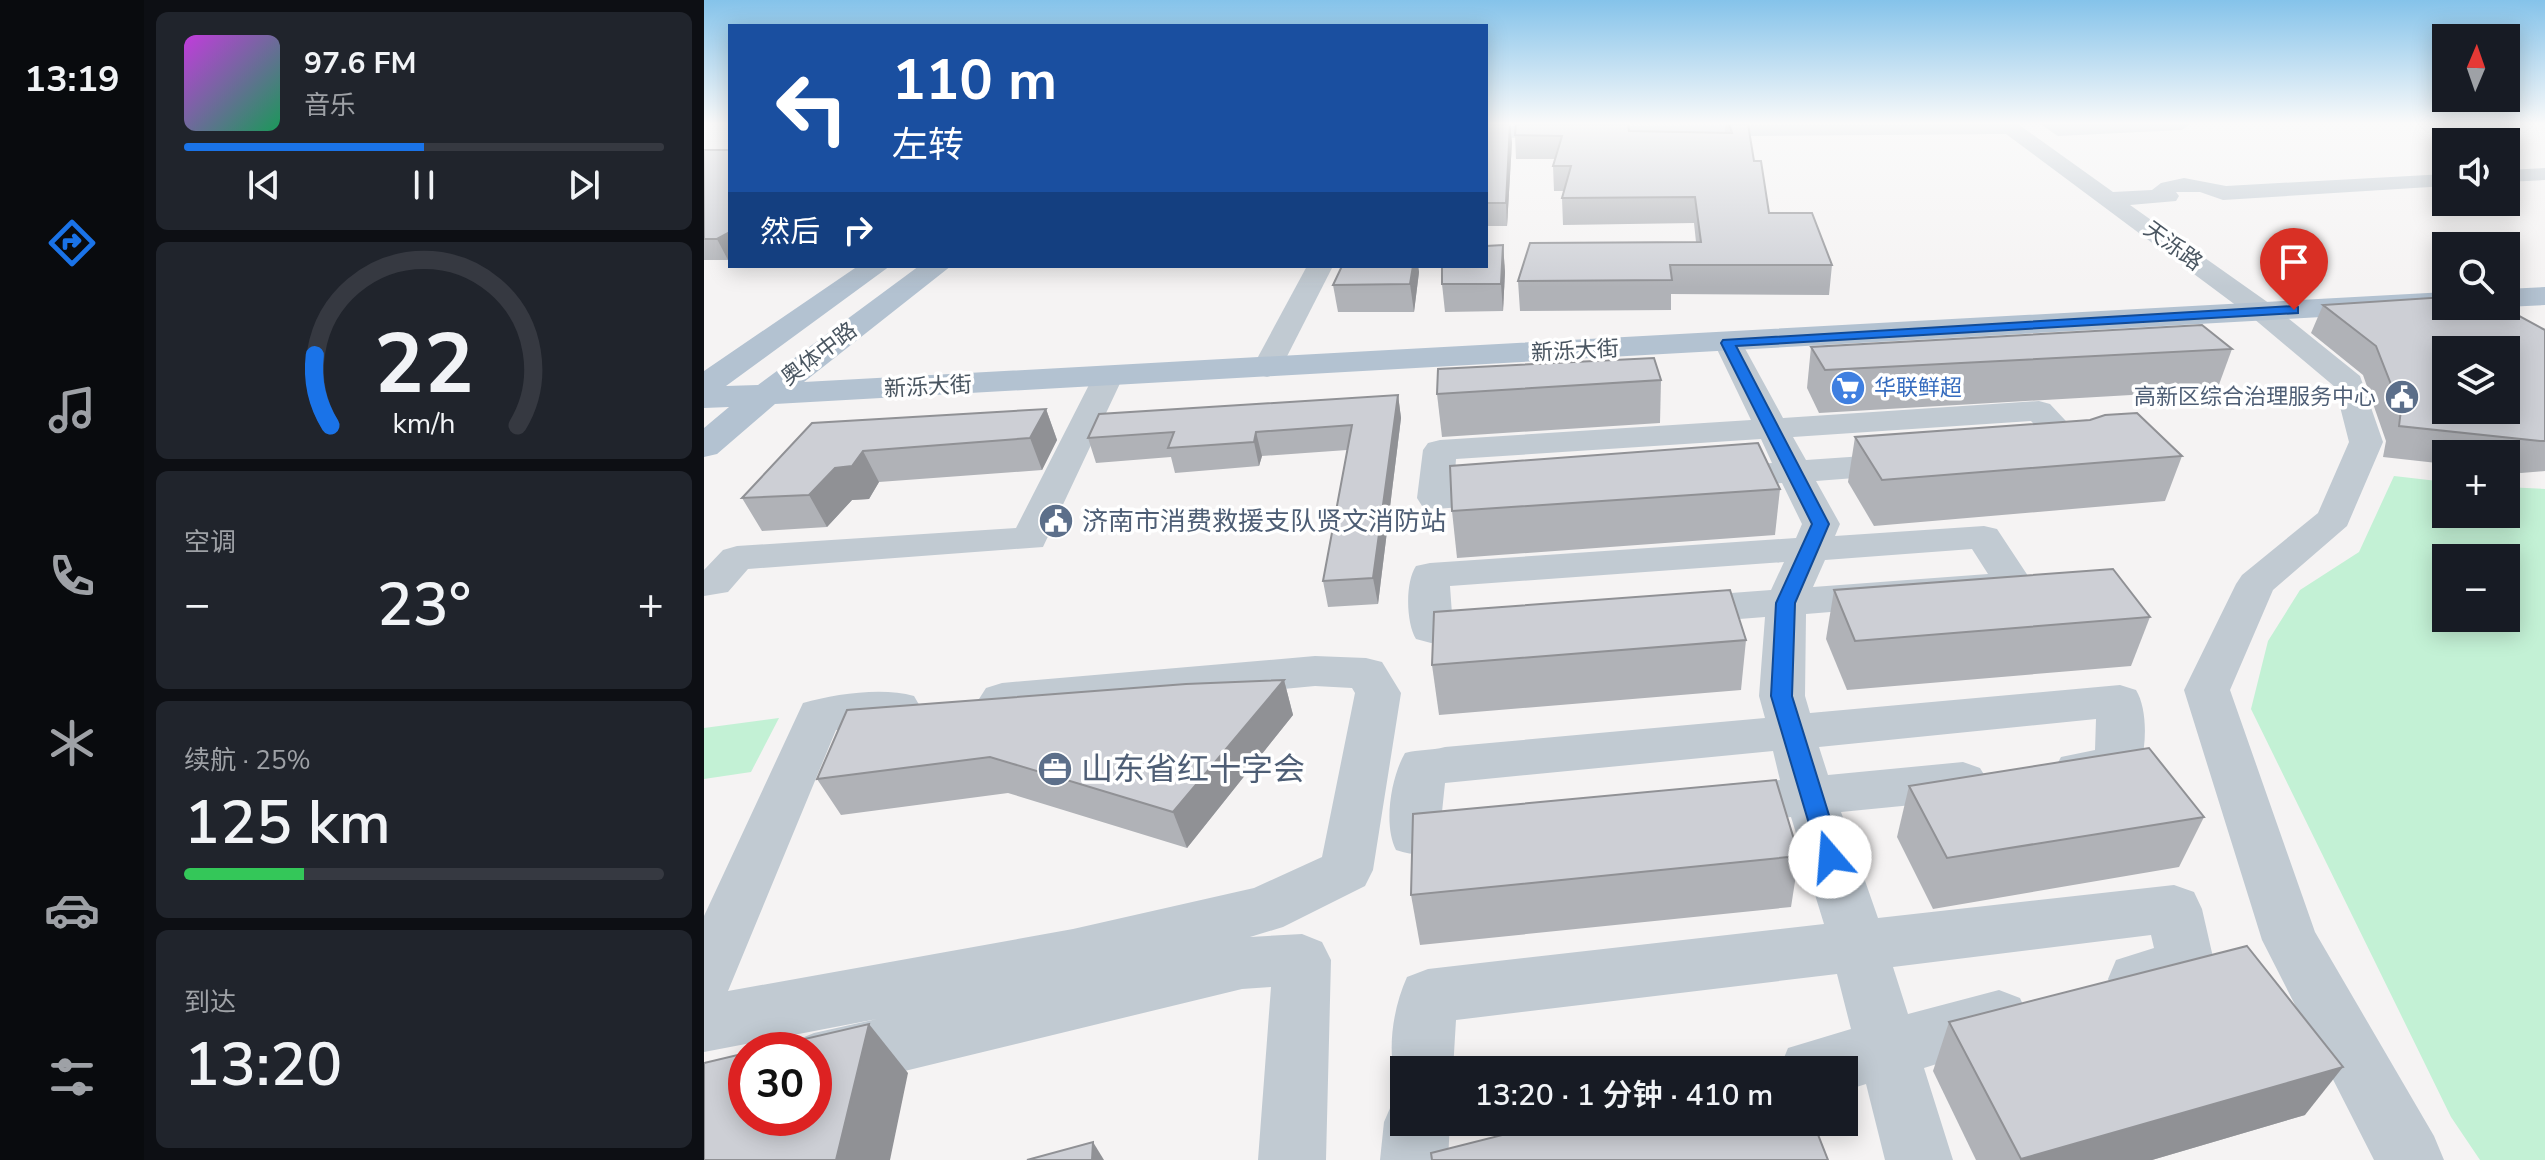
<!DOCTYPE html>
<html lang="zh">
<meta charset="utf-8">
<style>
:root{--surface:#171b24;--page:#20242c;--text:#f1f3f6;--muted:#9ea1a6;--line:#363941;--accent:#1a73e8}
body{margin:0;font-family:"Nunito Sans","Noto Sans SC",sans-serif;background:var(--page);color:var(--text);height:100vh;display:flex;flex-direction:column;font-size:30px;white-space:nowrap}
*{box-sizing:border-box;margin:0}
p{font-size:26px;color:var(--muted)}
.icon{flex:none;width:44px;height:44px;fill:none;stroke:currentColor;stroke-width:2;stroke-linecap:round;stroke-linejoin:round}
.map{position:relative;flex:1;overflow:hidden}
.panel{display:flex;flex-direction:column;gap:12px;padding:12px;background:#0d0f14;width:560px}
.panel>*{flex:none}
.banner{position:absolute;left:24px;top:24px;width:760px;height:244px;border-radius:0px;box-shadow:0 4px 20px #0003;background:#1a4fa0;color:#fff;overflow:hidden}
.needle{width:52px;rotate:2deg}
.fabs{position:absolute;left:1728px;top:24px;display:grid;gap:16px}
.fabs a{display:grid;place-items:center;width:88px;height:88px;border-radius:0px;background:var(--surface);box-shadow:0 4px 20px #0003;font-size:40px}
.speed{position:absolute;left:24px;top:1032px;display:flex;gap:16px;font-size:40px;font-weight:700;text-align:center}
.speed>*{display:grid;place-content:center;width:104px;height:104px;border-radius:50%;background:var(--surface);box-shadow:0 4px 20px #0003;line-height:1}
.speed .limit{border:12px solid #d22;background:#fff;color:#111}
.pin{position:absolute;display:grid;place-items:center;width:68px;height:68px;color:#fff;margin:-82px -34px;border-radius:50% 50% 50% 0;rotate:-45deg;box-shadow:0 0 8px #0007}
.pin .icon{rotate:45deg}
.me{position:absolute;width:88px;margin:-44px;rotate:342deg;stroke-linejoin:round;filter:drop-shadow(0 0 6px #0008)}
.turn{display:flex;align-items:center;gap:28px;height:168px;padding:0 32px;font-size:36px}
.turn .icon{width:104px;height:104px;stroke-width:2.5}
.turn b{display:block;font-size:56px;line-height:68px}
.then{display:flex;align-items:center;height:76px;padding:0 32px;background:#0003;gap:16px;font-size:30px}
.big{font-size:60px;font-weight:600;line-height:1.1}
.panel .widget{flex:1;display:flex;flex-direction:column;justify-content:center;gap:12px;min-width:0;padding:0 28px;border-radius:12px;background:var(--page)}
.panel .dial{align-items:center;gap:0}
.dial svg{height:208px;overflow:visible;fill:none;stroke:var(--line);stroke-width:7;stroke-linecap:round;text-anchor:middle}
.dial text{fill:var(--text);stroke:none}
.song{display:flex;align-items:center;gap:24px}
.cover{width:96px;height:96px;border-radius:12px;background:linear-gradient(135deg,hsl(290 70% 55%),hsl(150 70% 35%))}
.played{height:8px;border-radius:4px;background:linear-gradient(90deg,var(--accent) 50%,var(--line) 50%)}
.keys{display:flex;justify-content:space-around;direction:ltr}
.heat{display:flex;justify-content:space-between;align-items:center;font-size:44px;direction:ltr}
.charge{height:12px;border-radius:6px;background:linear-gradient(90deg,#34c759 25%,var(--line) 0)}
.trip{position:absolute;left:686px;top:1056px;width:468px;height:80px;border-radius:0px;background:var(--surface);box-shadow:0 4px 20px #0003;font-weight:600;line-height:80px;text-align:center}
main{display:flex;flex:1;min-height:0}
.tab-bar{display:flex;flex-direction:column;width:144px;justify-content:space-around;align-items:center;background:#090b0e;color:var(--muted)}
.tab-bar .icon{width:56px;height:56px}
.tab-bar .on{color:var(--accent)}
.tab-bar b{font-size:36px;color:var(--text)}
.map>svg:first-child{display:block}
.green{fill:#c3f1d5;fill-rule:evenodd}
.lines{fill:none;stroke-linecap:round;stroke-linejoin:round}
.minor{fill:#c1cad2;fill-rule:evenodd}
.major{fill:#b3c2d1;fill-rule:evenodd}
.wall{fill:#b0b2b7}
.shaded-wall{fill:#909195}
.building{fill:#cdcfd5;stroke:#909195;stroke-width:2;fill-rule:evenodd}
.route{fill:#1a73e8;stroke:#114b97;stroke-width:2}
.labels{text-anchor:middle;dominant-baseline:central;stroke-width:7;stroke-linejoin:round;paint-order:stroke}
.far-street-label{font-size:22px;fill:#4a5661;stroke:#fff}
.far-shop-label{font-size:22px;fill:#366cbe;stroke:#fff;text-anchor:start}
.far-service-label{font-size:22px;fill:#4e5e75;stroke:#fff;text-anchor:end}
.service-label{font-size:26px;fill:#4e5e75;stroke:#fff;text-anchor:start}
.near-service-label{font-size:32px;fill:#4e5e75;stroke:#fff;text-anchor:start}
</style>
<main>
<nav class="tab-bar">
<b>13:19</b>
<svg class="icon on" aria-label="directions" viewBox="0 0 24 24"><path d="M12 3l9 9-9 9-9-9zM9 14v-3h6M13 9l2 2-2 2"/></svg>
<svg class="icon" aria-label="music" viewBox="0 0 24 24"><path d="M9 18V5l10-2v13"/><circle cx="6" cy="18" r="3"/><circle cx="16" cy="16" r="3"/></svg>
<svg class="icon" aria-label="phone" viewBox="0 0 24 24"><path d="M5 4h4l2 5-3 2q2 4 5 5l2-3 5 2v4C11 20 4 13 5 4z"/></svg>
<svg class="icon" aria-label="climate" viewBox="0 0 24 24"><path d="M12 3v18M4 7l16 10M4 17L20 7"/></svg>
<svg class="icon" aria-label="car" viewBox="0 0 24 24"><path d="M5 17H2v-5l4-1 3-4h7l3 4 3 1v5h-3M9 17h6M6 11h13"/><circle cx="7" cy="17" r="2"/><circle cx="17" cy="17" r="2"/></svg>
<svg class="icon" aria-label="filters" viewBox="0 0 24 24"><path d="M4 7h16M4 17h16"/><circle cx="9" cy="7" r="2"/><circle cx="15" cy="17" r="2"/></svg>
</nav>
<section class="panel">
<div class="widget">
<div class="song"><i class="cover"></i><div><b>97.6 FM</b><p>音乐</p></div></div>
<div class="played"></div>
<div class="keys"><svg class="icon" aria-label="previous" viewBox="0 0 24 24"><path d="M18 5L8 12l10 7zM5 5v14"/></svg><svg class="icon" aria-label="pause" viewBox="0 0 24 24"><path d="M8 5v14M16 5v14"/></svg><svg class="icon" aria-label="next" viewBox="0 0 24 24"><path d="M6 5l10 7-10 7zM19 5v14"/></svg></div>
</div>
<div class="widget dial"><svg viewBox="0 0 100 80">
<path d="M14 69A42 42 0 1 1 86 69"/>
<path d="M14 69A42 42 0 0 1 8 42" stroke="#1a73e8"/>
<text x="50" y="56" font-size="32" font-weight="700">22</text>
<text x="50" y="72" font-size="11">km/h</text>
</svg></div>
<div class="widget"><p>空调</p>
<div class="heat"><a>−</a><b class="big">23°</b><a>+</a></div>
</div>
<div class="widget"><p>续航 · 25%</p><b class="big">125 km</b><div class="charge"></div></div>
<div class="widget"><p>到达</p><b class="big">13:20</b></div>
</section>
<div class="map">
<svg width="1841" height="1160" viewBox="0 0 1841 1160">
<rect width="100%" height="100%" fill="#f5f3f3"/>
<!-- green -->
<g class="green">
<path d="M1690,476L1742,482V514H1802V487L1841,489V1160H1776L1747,1117L1547,709L1564,641L1596,590L1655,552ZM1802,558V618H1742V558Z"/>
<path d="M75,718L47,772L0,779V728Z"/>
</g>
<g class="lines">
<!-- minor -->
<g class="minor">
<path d="M1314,124L1409,192L1448,190L1457,183L1480,178L1522,186L1742,174V186L1519,200L1496,192H1472L1475,196L1472,201L1426,205L1569,306L1656,376L1679,442L1643,526L1569,590L1526,690L1611,932L1730,1136L1740,1160H1670L1558,940L1480,690L1532,584L1538,575L1614,513L1645,442L1631,387L1549,318L1302,134L782,138V126Z"/>
<path d="M1336,124H1487L1478,130L1354,136Z"/>
<path d="M1841,168V180L1802,182V170Z"/>
<path d="M603,266H629L574,374L563,377L552,374L548,368Z"/>
<path d="M1024,334L1034,337L1038,343L1079,418L1335,401L1346,404L1390,451L1385,458L1373,461L1112,481L1136,524L1131,536L1280,526L1293,529L1330,585L1324,594L1310,597L1102,614L1101,696L1106,713L1416,685L1432,690C1445,711 1443,757 1431,779C1407,787 1381,791 1357,783L1350,770L1357,757L1391,750L1392,719L1115,747L1124,775L1259,762L1276,768L1284,781L1276,794L1259,800L1137,812L1174,918L1470,885L1490,892L1498,909L1511,966L1503,984L1433,1006L1412,998L1404,979L1412,960L1450,948L1447,935L1189,967L1204,1014L1295,990L1316,998L1325,1018L1316,1038L1220,1068L1249,1160H1181L1162,1084L1140,1091V1070H1075L1084,1048L1147,1029L1133,974L752,1020L749,1070H700V1093L696,1092C681,1058 688,1010 703,977L724,969L1120,924L1087,817L1024,824L1006,818L999,804L1006,790L1024,784L1076,780L1069,751L741,783L738,812L759,817L767,832L759,847C736,854 715,858 692,850C679,825 687,777 701,753C715,749 727,751 741,747L1061,718L1055,696L1061,617L727,643L712,639C702,623 701,582 712,566L726,563L1092,538L1098,524L1078,483L731,509L718,506L713,498L719,450L724,443L736,440L1047,420L1010,343L1014,337ZM1327,421L1347,443L1102,460L1089,437ZM1057,439L1068,463L750,486L752,459ZM1268,549L1284,574L1109,587L1121,560ZM1080,562L1067,590L748,614L746,586Z"/>
<path d="M404,368L415,371L419,377L339,547L44,569L24,592L0,596V570L19,550L33,546L312,528L389,377L393,371Z"/>
<path d="M611,656L662,658L678,662L697,693L669,870L661,886L579,927L546,937L598,934L618,942L627,960L622,1160H554L567,987L538,989L110,1093V1050H84L88,1042L110,1033L173,1019L0,1052V916L99,703C131,694 178,687 210,696L217,708L210,720L194,724L132,730L24,991L369,929L550,888L618,857L651,693L648,688L611,686L298,715L282,710L275,699L282,688L298,683Z"/>
<path d="M700,1095V1122H746L744,1160H676L680,1122L690,1099Z"/>
</g>
<!-- major -->
<g class="major">
<path d="M154,266H186L22,386L54,385L215,266H247L100,382L1742,292V306H1753L1742,310L71,404L13,454L0,457V428L25,407L0,408V371Z"/>
<path d="M1841,287V305L1802,307L1799,306H1802V289Z"/>
</g>
</g>
<!-- wall -->
<g class="wall">
<path d="M782,124L808,142L803,226H782Z"/>
<path d="M1021,124H1044L1050,161L1065,213L1128,265L1125,295L967,294V310L816,311L814,281L992,242L990,223L859,225L858,198L860,191H850L849,166L851,159H812L811,135L925,131L1021,133Z"/>
<path d="M0,150H26V258L24,260H0Z"/>
<path d="M799,245L801,272L799,311L741,312L738,284Z"/>
<path d="M638,266H714L715,272L710,312H634L629,285Z"/>
<path d="M1619,305L1841,330V471L1817,473L1802,471V454H1742V464L1679,457L1682,441L1659,375L1607,333Z"/>
<path d="M1107,347L1528,349L1513,390L1115,413L1103,388Z"/>
<path d="M957,380L956,423L738,437L733,394Z"/>
<path d="M694,395L697,418L674,604L624,607L619,581L643,450L558,456L555,466L471,473L467,457L392,463L384,438Z"/>
<path d="M342,409L353,440L338,470L175,482L165,499L148,500L123,527L58,531L38,498L108,423Z"/>
<path d="M1151,437L1478,456L1461,501L1170,526L1144,482Z"/>
<path d="M1076,489L1071,535L753,558L748,511Z"/>
<path d="M1130,590L1446,617L1427,666L1143,690L1122,639Z"/>
<path d="M1042,640L1037,690L735,715L728,665Z"/>
<path d="M580,680L589,715L483,848L304,793L137,815L113,779Z"/>
<path d="M1205,786L1500,817L1475,867L1229,909L1193,837Z"/>
<path d="M1095,856L1087,907L716,945L707,895Z"/>
<path d="M1245,1022L1601,1115L1448,1160H1272L1229,1071Z"/>
</g>
<!-- shaded-wall -->
<g class="shaded-wall">
<path d="M806,124L808,142L803,226L802,203Z"/>
<path d="M26,232V258L24,260L13,239Z"/>
<path d="M799,245L801,272L799,311L797,284Z"/>
<path d="M709,266H714L715,272L710,312L706,284Z"/>
<path d="M694,395L697,418L674,604L669,578Z"/>
<path d="M342,409L353,440L338,470L326,438Z"/>
<path d="M552,432L558,456L555,466L550,442Z"/>
<path d="M159,451L175,482L165,499L148,500L123,527L105,495L131,468Z"/>
<path d="M580,680L589,715L483,848L469,812Z"/>
<path d="M165,1024L204,1073L186,1160H132Z"/>
<path d="M1639,1067L1601,1115L1448,1160H1316L1317,1159Z"/>
<path d="M389,1142L400,1160H388Z"/>
</g>
<!-- building -->
<g class="building">
<path d="M782,124H806L802,203H782Z"/>
<path d="M812,124H924L925,131L1028,133L1025,124H1044L1050,161H1057L1065,213H1108L1128,265H966L968,280L814,281L826,243L997,242L991,197L858,198L867,166H849L858,136L811,135Z"/>
<path d="M0,150H26V232L13,239H0Z"/>
<path d="M799,245L797,284H738V266H782V246Z"/>
<path d="M638,266H709L706,284L629,285Z"/>
<path d="M1742,297V306H1797L1841,330V441H1836L1695,426L1697,410L1672,346L1619,305ZM1742,350H1802V410H1742Z"/>
<path d="M1498,325L1528,349L1121,370L1107,347Z"/>
<path d="M950,358L957,380L733,394L734,369Z"/>
<path d="M694,395L669,578L619,581L648,425L552,432L550,442L464,448L470,432L384,438L395,414Z"/>
<path d="M342,409L326,438L159,451L148,466L131,468L105,495L38,498L108,423Z"/>
<path d="M1433,413L1478,456L1178,480L1151,437L1386,420L1401,415Z"/>
<path d="M1054,443L1076,489L748,511L746,466Z"/>
<path d="M1409,569L1446,617L1151,641L1130,590Z"/>
<path d="M1026,590L1042,640L728,665L730,612Z"/>
<path d="M580,680L469,812L286,757L113,779L143,710L482,684Z"/>
<path d="M1445,748L1500,817L1243,858L1205,786Z"/>
<path d="M1072,780L1095,856L707,895L709,814Z"/>
<path d="M1543,946L1639,1067L1317,1159L1245,1022Z"/>
<path d="M165,1024L132,1160H0V1063L42,1053V1118H110V1050H54Z"/>
<path d="M1086,1062L1089,1070H1055Z"/>
<path d="M850,1122H1109L1124,1160H728L727,1153Z"/>
<path d="M389,1142L388,1160H323Z"/>
</g>
<!-- sky -->
<linearGradient id="sky" x2="0" y2="1"><stop stop-color="#85c3ea"/><stop offset="0.43" stop-color="#fafafa"/><stop offset="1" stop-color="#fafafa" stop-opacity="0"/></linearGradient>
<rect width="1841" height="287" fill="url(#sky)"/>
<!-- route -->
<path class="route" d="M1590,306L1594,307V313L1032,346L1125,524L1091,603L1088,696L1138,857L1135,864L1126,867L1117,864L1067,696L1072,603L1108,524L1017,343L1019,340Z"/>
<!-- icons -->
<defs>
<g id="supermarket-disc" transform="scale(1.8)"><circle r="9.5" fill="#3f7fe0" stroke="#fff"/><path d="M-6-5.5h2.5l.6 2H6L4.5 2H-2.5L-4.4-4H-6ZM-1.5 3.2a1.3 1.3 0 1 0 .1 0ZM3 3.2a1.3 1.3 0 1 0 .1 0Z" fill="#fff"/></g>
<g id="civic-disc" transform="scale(1.8)"><circle r="9.5" fill="#5c6f8a" stroke="#fff"/><path d="M-.6-6.5H3V-4.5H.6V-3L4-1V1h2V6H-6V1h2V-1L-.6-3ZM-1.2 2.5V6h2.4V2.5Z" fill="#fff"/></g>
<g id="office-disc" transform="scale(1.8)"><circle r="9.5" fill="#5c6f8a" stroke="#fff"/><path d="M-6-3h4V-5.5h4V-3h4V5H-6ZM-1-4.5V-3h2v-1.5ZM-6 0V1H6V0Z" fill="#fff"/></g>
</defs>
<g fill-rule="evenodd">
<use href="#supermarket-disc" x="1144" y="388"/>
<use href="#civic-disc" x="1698" y="397"/>
<use href="#civic-disc" x="352" y="521"/>
<use href="#office-disc" x="351" y="769"/>
</g>
<g class="labels">
<!-- far-street labels -->
<g class="far-street-label">
<text transform="translate(1469 246) rotate(36)">天泺路</text>
<text transform="translate(871 351) rotate(-3)">新泺大街</text>
<text transform="translate(115 354) rotate(-37)">奥体中路</text>
<text transform="translate(224 387) rotate(-3)">新泺大街</text>
</g>
<!-- far-shop labels -->
<g class="far-shop-label">
<text x="1170" y="388">华联鲜超</text>
</g>
<!-- far-service labels -->
<g class="far-service-label">
<text x="1672" y="397">高新区综合治理服务中心</text>
</g>
<!-- service labels -->
<g class="service-label">
<text x="378" y="521">济南市消费救援支队贤文消防站</text>
</g>
<!-- near-service labels -->
<g class="near-service-label">
<text x="377" y="769">山东省红十字会</text>
</g>
</g>
</svg>
<div class="fabs">
<a><svg class="needle" viewBox="-14 -14 28 28"><path d="M0-13l5 13h-10z" fill="#e53935"/><path d="M0 13l5-13h-10z" fill="#9ea1a6"/></svg></a>
<a><svg class="icon" aria-label="sound" viewBox="0 0 24 24"><path d="M4 9h4l5-4v14l-5-4H4zM17 9q2 3 0 6"/></svg></a>
<a><svg class="icon" aria-label="search" viewBox="0 0 24 24"><circle cx="10" cy="10" r="6"/><path d="M15 15l6 6"/></svg></a>
<a><svg class="icon" aria-label="layers" viewBox="0 0 24 24"><path d="M12 4l9 5-9 5-9-5zM3 14l9 5 9-5"/></svg></a>
<a>+</a>
<a>−</a>
</div>
<div class="speed"><div class="limit">30</div></div>
<div class="pin" style="left:1590px;top:310px;background:#d93025"><svg class="icon" aria-label="arrive" viewBox="0 0 24 24"><path d="M6 21V4h12l-3 4 3 4H6"/></svg></div>
<svg class="me" style="left:1126px;top:857px" viewBox="-20 -20 40 40"><circle r="19" fill="#fff"/><path d="M0-13L10 11 0 6-10 11z" fill="#1a73e8"/></svg>
<div class="trip">13:20 · 1 分钟 · 410 m</div>
<div class="banner">
<div class="turn"><svg class="icon" aria-label="left" viewBox="0 0 24 24"><path d="M17 20v-9H6M10 6l-5 5 5 5"/></svg><div><b>110 m</b>左转</div></div>
<div class="then">然后<svg class="icon" aria-label="right" viewBox="0 0 24 24"><path d="M7 20v-9h11M14 6l5 5-5 5"/></svg></div>
</div>
</div>
</main>
